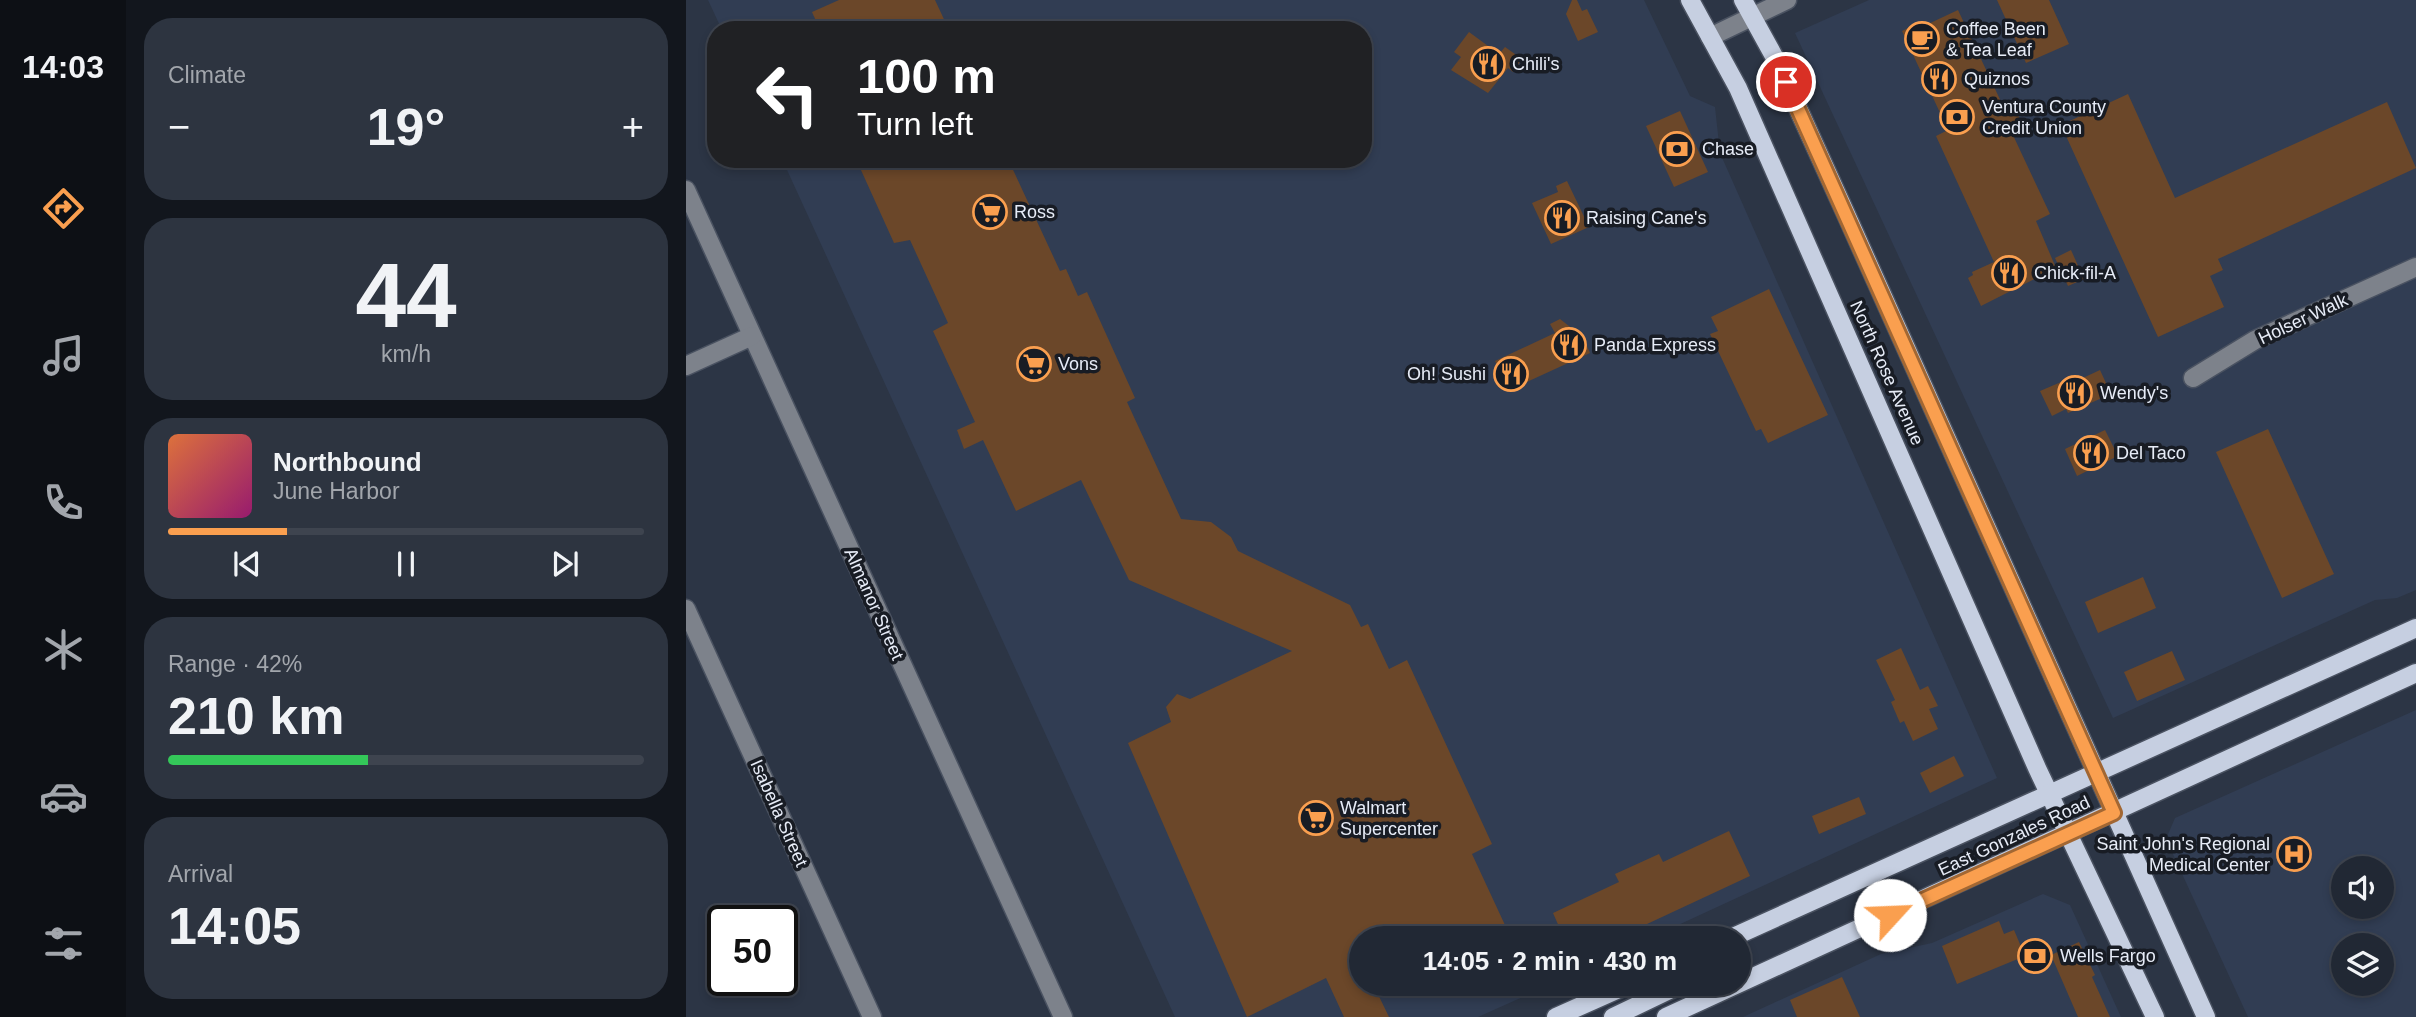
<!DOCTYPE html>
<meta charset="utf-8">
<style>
:root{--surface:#212834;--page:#2d3440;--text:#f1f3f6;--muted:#a2a6ac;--line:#3e444f;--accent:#fa9f4f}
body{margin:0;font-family:Helvetica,sans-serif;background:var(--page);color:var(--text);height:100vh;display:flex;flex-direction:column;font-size:26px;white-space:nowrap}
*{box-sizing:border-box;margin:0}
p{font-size:23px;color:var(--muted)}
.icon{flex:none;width:38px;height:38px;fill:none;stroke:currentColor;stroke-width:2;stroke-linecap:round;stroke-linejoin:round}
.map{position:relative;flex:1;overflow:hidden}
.side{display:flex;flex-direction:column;gap:18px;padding:18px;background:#12161d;width:560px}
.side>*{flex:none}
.banner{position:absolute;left:21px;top:21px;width:665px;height:147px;border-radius:28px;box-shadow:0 4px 10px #0003,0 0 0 2px var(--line);background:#202124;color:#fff;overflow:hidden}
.controls{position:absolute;left:1645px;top:856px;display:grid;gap:14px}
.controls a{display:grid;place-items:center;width:63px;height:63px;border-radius:50%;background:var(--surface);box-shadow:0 4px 10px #0003,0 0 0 2px var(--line);font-size:35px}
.speed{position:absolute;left:21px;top:905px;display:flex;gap:14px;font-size:35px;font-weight:700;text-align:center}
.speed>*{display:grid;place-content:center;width:91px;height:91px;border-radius:50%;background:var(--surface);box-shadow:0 4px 10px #0003,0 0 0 2px var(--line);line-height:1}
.speed .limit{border:4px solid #111;border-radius:10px;background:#fff;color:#111}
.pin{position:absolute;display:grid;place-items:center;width:60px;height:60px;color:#fff;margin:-30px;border:4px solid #fff;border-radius:50%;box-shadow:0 2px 7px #0007}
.me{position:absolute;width:77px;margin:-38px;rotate:65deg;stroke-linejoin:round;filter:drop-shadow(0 0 5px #0008)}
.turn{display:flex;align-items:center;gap:24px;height:147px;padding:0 35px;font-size:32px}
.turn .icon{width:91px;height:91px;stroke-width:2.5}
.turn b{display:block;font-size:49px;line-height:60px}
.big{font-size:52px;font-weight:800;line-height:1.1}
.side .tile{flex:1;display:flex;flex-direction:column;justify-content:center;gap:10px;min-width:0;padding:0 24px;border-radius:28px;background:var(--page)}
.side .dial{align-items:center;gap:0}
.dial b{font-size:91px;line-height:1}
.song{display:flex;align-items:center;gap:21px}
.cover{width:84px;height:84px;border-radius:10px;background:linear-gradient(135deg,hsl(20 70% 55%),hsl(320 70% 35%))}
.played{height:7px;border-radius:4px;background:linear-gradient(90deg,var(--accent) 25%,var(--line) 25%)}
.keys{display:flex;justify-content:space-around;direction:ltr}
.heat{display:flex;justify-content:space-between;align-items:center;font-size:38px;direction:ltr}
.charge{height:10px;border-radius:5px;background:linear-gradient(90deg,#34c759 42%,var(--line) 0)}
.trip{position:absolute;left:663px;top:926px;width:402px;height:70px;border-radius:35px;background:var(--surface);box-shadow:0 4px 10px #0003,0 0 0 2px var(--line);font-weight:800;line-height:70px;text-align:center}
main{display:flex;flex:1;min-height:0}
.menu{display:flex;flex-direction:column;width:126px;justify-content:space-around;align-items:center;background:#0d1015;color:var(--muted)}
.menu .icon{width:49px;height:49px}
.menu .on{color:var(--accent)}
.menu b{font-size:32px;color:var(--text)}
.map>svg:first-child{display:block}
.built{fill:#313d53;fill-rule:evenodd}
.building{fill:#6b4729}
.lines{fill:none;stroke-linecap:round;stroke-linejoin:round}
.minor-casing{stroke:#4a5261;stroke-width:21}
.major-casing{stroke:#4a5261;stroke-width:21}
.minor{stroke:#7d828b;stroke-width:18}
.major{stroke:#c6cfe1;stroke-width:18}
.route-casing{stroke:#a26733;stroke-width:18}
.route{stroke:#fa9f4f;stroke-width:12}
.labels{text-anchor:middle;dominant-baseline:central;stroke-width:7;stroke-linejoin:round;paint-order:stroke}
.poi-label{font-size:18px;fill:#e7ecf7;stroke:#181c24;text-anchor:start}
.street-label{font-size:18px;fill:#e7ecf7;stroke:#181c24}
</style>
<main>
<nav class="menu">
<b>14:03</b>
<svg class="icon on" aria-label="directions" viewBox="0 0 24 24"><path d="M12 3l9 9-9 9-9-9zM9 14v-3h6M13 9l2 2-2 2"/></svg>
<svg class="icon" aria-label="music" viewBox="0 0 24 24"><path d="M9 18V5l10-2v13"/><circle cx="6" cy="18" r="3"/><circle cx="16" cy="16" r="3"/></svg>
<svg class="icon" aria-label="phone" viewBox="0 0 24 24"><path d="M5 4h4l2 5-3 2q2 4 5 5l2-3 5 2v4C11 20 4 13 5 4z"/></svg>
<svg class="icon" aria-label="climate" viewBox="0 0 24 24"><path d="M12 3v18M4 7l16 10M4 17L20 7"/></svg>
<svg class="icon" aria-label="car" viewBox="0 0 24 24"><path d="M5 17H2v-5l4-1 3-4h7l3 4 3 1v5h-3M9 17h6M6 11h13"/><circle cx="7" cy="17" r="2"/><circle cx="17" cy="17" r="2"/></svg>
<svg class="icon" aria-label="filters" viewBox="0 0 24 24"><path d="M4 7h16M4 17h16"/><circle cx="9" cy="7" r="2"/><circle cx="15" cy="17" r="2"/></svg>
</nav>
<section class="side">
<div class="tile"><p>Climate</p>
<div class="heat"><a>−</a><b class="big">19°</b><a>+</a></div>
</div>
<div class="tile dial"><b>44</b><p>km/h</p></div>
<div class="tile">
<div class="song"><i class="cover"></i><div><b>Northbound</b><p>June Harbor</p></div></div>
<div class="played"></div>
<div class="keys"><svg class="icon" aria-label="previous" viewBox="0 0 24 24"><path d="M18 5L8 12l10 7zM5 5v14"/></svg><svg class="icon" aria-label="pause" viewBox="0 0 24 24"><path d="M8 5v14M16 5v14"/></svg><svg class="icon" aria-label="next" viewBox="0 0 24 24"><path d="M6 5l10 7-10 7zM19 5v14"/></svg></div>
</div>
<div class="tile"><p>Range · 42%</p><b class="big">210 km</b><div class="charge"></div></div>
<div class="tile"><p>Arrival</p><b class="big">14:05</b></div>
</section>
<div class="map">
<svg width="1730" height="1017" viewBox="0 0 1730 1017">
<rect width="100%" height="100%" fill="#2c3545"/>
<!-- built -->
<g class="built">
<path d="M22,0H958L1004,96L1029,107L1034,153L1311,778L964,938H676V984H866L792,1017H489L96,159H677V30H36Z"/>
<path d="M1183,0H1730V590L1711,598L1689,600L1427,718L1109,33Z"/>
<path d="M1730,710V1017H1562L1480,839L1489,818ZM1696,868V906H1657V868ZM1696,945V984H1657V945Z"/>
<path d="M1357,894L1384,905L1435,1017H1057L1195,954L1246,943Z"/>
</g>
<!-- building -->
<g class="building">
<path d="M153,0H249L263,30H134L126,12Z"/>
<path d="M886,0H891L896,11L901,9L912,32L892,41L880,14Z"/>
<path d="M1311,0H1363L1383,44L1340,63Z"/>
<path d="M1272,10L1318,108L1327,104L1338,128L1326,133L1364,214L1350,221L1370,268L1295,306L1282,278L1287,275L1286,272L1308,262L1250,136L1262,130L1216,31L1237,21L1240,25Z"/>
<path d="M783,32L813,54L819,47L836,59L827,72L822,68L802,93L765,70L775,57L768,52Z"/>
<path d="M1442,94L1489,198L1701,102L1730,168L1532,259L1537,270L1524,276L1538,307L1472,337L1375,125Z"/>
<path d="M994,111L1022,172L988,187L960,126Z"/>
<path d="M170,159H322L374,271L380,269L392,296L401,292L449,398L441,402L495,519L525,522L545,537L552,551L664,605L675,627L682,624L703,669L721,660L806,844L786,854L825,938H676V984H687L703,1017H658L640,978L561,1017L442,743L485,722L480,707L491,694L504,699L606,651L443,580L395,480L330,511L297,440L278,449L271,430L289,422L247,331L262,323L224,240L208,243Z"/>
<path d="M881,181L903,227L865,244L846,203L872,192L870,186Z"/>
<path d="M1385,250L1398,279L1382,286L1369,258Z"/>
<path d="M1083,289L1142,415L1082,443L1075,429L1070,431L1024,334L1032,331L1025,317Z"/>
<path d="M874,319L897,337L904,353L823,390L809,361L869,333L864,324Z"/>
<path d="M1414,370L1425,394L1382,413L1380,409L1366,416L1354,391L1382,379L1384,384Z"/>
<path d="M1582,429L1648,574L1596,598L1530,452Z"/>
<path d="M1419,430L1432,456L1391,476L1379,449Z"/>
<path d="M1457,577L1470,608L1412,633L1399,602Z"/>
<path d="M1215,648L1234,690L1242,686L1252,706L1243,709L1252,729L1227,741L1218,721L1214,723L1205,702L1209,700L1190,660Z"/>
<path d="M1486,651L1499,680L1451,701L1438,672Z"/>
<path d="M1268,756L1278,776L1244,793L1234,773Z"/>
<path d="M1173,797L1180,814L1133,834L1126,816Z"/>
<path d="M1043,831L1064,876L931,938H878L867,913L933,882L929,874L973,854L977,862Z"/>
<path d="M1313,921L1318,934L1328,930L1339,956L1271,984L1256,946Z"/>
<path d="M1393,942L1409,975L1406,977L1424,1017H1392L1365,955Z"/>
<path d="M1156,977L1174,1017H1111L1104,1000Z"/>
<path d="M759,984H797L766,998Z"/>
</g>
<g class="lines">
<!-- minor casing -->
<g class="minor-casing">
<g id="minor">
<path d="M1024,37L1101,0"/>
<path d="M0,190L377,1017"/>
<path d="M0,366L66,336"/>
<path d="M1507,378L1569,340L1730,267"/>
<path d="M0,609L186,1017"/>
</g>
</g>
<!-- major casing -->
<g class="major-casing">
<g id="major">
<path d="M1004,0L1052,88L1351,768L1469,1017"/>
<path d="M1057,0L1090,60L1160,214L1520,1017"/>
<path d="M1045,938L1730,628"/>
<path d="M870,1017L944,984"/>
<path d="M927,1017L996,984"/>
<path d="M980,1017L1730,673"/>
</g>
</g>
<!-- minor -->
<use href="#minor" class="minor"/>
<!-- major -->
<use href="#major" class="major"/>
</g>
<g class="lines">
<!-- route casing -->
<g class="route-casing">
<path id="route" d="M1100,82L1428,813L1204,915"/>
</g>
<!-- route -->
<use href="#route" class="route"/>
</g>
<!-- icons -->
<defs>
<g id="cafe-ring" transform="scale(1.75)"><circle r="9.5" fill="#181c24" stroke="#fa9f4f" stroke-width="1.5"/><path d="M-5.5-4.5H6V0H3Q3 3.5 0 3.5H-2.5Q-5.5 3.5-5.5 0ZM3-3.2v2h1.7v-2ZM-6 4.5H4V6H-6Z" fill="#fa9f4f"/></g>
<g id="restaurant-ring" transform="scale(1.75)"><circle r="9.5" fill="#181c24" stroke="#fa9f4f" stroke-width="1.5"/><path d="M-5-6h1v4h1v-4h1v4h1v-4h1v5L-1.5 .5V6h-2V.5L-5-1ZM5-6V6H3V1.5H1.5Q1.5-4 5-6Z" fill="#fa9f4f"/></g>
<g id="bank-ring" transform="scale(1.75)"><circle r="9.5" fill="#181c24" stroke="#fa9f4f" stroke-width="1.5"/><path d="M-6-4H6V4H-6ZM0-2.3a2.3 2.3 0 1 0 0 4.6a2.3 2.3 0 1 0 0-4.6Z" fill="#fa9f4f"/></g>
<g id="supermarket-ring" transform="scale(1.75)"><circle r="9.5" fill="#181c24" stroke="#fa9f4f" stroke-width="1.5"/><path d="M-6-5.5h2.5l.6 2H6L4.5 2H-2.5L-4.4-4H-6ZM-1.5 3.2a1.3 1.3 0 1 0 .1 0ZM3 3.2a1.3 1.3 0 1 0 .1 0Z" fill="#fa9f4f"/></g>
<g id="hospital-ring" transform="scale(1.75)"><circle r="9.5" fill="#181c24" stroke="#fa9f4f" stroke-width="1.5"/><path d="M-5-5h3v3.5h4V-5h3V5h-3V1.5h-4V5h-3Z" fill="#fa9f4f"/></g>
</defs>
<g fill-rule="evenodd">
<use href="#cafe-ring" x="1236" y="39"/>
<use href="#restaurant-ring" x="802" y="64"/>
<use href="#restaurant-ring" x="1253" y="79"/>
<use href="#bank-ring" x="1271" y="117"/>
<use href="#bank-ring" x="991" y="149"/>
<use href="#supermarket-ring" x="304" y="212"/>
<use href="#restaurant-ring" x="876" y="218"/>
<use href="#restaurant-ring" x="1323" y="273"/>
<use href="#restaurant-ring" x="883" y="345"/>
<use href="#supermarket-ring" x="348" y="364"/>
<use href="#restaurant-ring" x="825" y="374"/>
<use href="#restaurant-ring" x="1389" y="393"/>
<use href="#restaurant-ring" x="1405" y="453"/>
<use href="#supermarket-ring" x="630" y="818"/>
<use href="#hospital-ring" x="1608" y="854"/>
<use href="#bank-ring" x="1349" y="956"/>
</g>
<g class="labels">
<!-- poi labels -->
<g class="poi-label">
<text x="1260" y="29">Coffee Been<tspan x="1260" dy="21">&amp; Tea Leaf</tspan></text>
<text x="826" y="64">Chili's</text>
<text x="1278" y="79">Quiznos</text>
<text x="1296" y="107">Ventura County<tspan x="1296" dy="21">Credit Union</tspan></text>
<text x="1016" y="149">Chase</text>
<text x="328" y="212">Ross</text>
<text x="900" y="218">Raising Cane's</text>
<text x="1348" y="273">Chick-fil-A</text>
<text x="908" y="345">Panda Express</text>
<text x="372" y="364">Vons</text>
<text x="800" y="374" text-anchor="end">Oh! Sushi</text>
<text x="1414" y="393">Wendy's</text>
<text x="1430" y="453">Del Taco</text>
<text x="654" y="808">Walmart<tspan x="654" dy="21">Supercenter</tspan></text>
<text x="1584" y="844" text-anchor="end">Saint John's Regional<tspan x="1584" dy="21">Medical Center</tspan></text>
<text x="1374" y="956">Wells Fargo</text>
</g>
<!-- street labels -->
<g class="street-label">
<text transform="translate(1617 319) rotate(-25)">Holser Walk</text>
<text transform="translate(1201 373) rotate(66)">North Rose Avenue</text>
<text transform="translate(188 604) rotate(66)">Almanor Street</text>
<text transform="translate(93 813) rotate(66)">Isabella Street</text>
<text transform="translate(1328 836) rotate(-25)">East Gonzales Road</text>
</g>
</g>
</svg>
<div class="controls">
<a><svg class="icon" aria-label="sound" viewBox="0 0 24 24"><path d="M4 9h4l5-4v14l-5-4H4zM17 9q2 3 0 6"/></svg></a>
<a><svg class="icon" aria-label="layers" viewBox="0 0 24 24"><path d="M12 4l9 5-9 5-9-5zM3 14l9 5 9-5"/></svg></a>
</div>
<div class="speed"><div class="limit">50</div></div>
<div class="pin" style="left:1100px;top:82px;background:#d93025"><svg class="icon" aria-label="arrive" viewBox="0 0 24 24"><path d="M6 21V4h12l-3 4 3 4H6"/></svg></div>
<svg class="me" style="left:1204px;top:915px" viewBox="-20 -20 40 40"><circle r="19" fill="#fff"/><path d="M0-13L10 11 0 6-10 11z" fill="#fa9f4f"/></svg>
<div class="trip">14:05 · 2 min · 430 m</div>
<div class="banner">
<div class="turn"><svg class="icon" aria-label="left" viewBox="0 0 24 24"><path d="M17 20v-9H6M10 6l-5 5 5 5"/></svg><div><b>100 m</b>Turn left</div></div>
</div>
</div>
</main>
